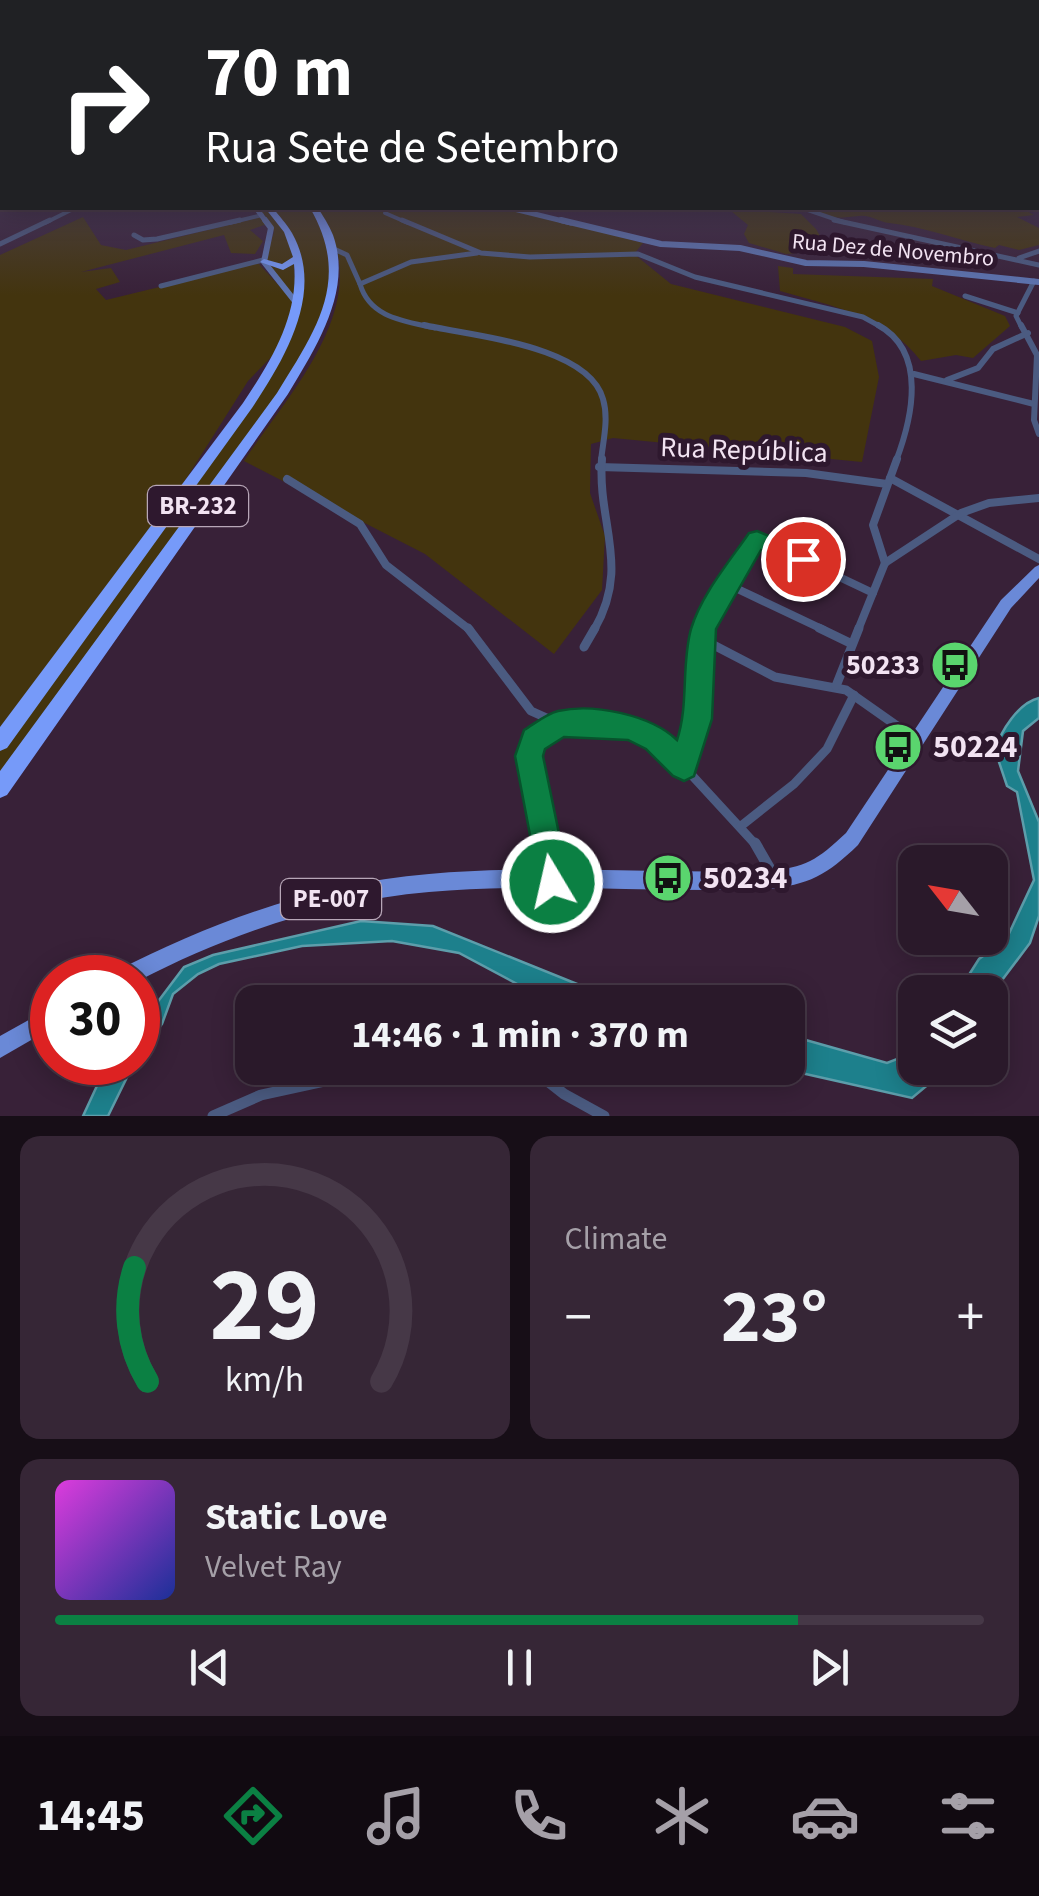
<!DOCTYPE html>
<meta charset="utf-8">
<style>
:root{--surface:#2a192a;--page:#362636;--text:#f1f3f6;--muted:#a5a0a8;--line:#463847;--accent:#0b8043}
body{margin:0;font-family:"Source Sans 3",sans-serif;background:var(--page);color:var(--text);height:100vh;display:flex;flex-direction:column;font-size:38px;white-space:nowrap}
*{box-sizing:border-box;margin:0}
p{font-size:32px;color:var(--muted)}
.icon{flex:none;width:55px;height:55px;fill:none;stroke:currentColor;stroke-width:2;stroke-linecap:round;stroke-linejoin:round}
.map{position:relative;height:1116px;overflow:hidden}
.panel{display:flex;flex-direction:column;gap:20px;padding:20px;background:#170e17;flex:1}
.panel>*{flex:none}
.top-card{position:absolute;left:0px;top:0px;width:1040px;height:210px;box-shadow:0 5px 25px #0003,0 0 0 2px var(--line);background:#202124;color:#fff;overflow:hidden}
.needle{width:65px;rotate:301deg}
.tools{position:absolute;left:898px;top:845px;display:grid;gap:20px}
.tools a{display:grid;place-items:center;width:110px;height:110px;border-radius:20px;background:var(--surface);box-shadow:0 5px 25px #0003,0 0 0 2px var(--line);font-size:50px}
.speed{position:absolute;left:30px;top:955px;display:flex;gap:20px;font-size:50px;font-weight:700;text-align:center}
.speed>*{display:grid;place-content:center;width:130px;height:130px;border-radius:50%;background:var(--surface);box-shadow:0 5px 25px #0003,0 0 0 2px var(--line);line-height:1}
.speed .limit{border:15px solid #d22;background:#fff;color:#111}
.pin{position:absolute;display:grid;place-items:center;width:85px;height:85px;color:#fff;margin:-42px;border:5px solid #fff;border-radius:50%;box-shadow:0 2px 10px #0007}
.me{position:absolute;width:110px;margin:-55px;rotate:351deg;stroke-linejoin:round;filter:drop-shadow(0 0 8px #0008)}
.turn{display:flex;align-items:center;gap:35px;height:210px;padding:0 40px;font-size:45px}
.turn .icon{width:130px;height:130px;stroke-width:2.5}
.turn b{display:block;font-size:70px;line-height:85px}
.big{font-size:75px;font-weight:700;line-height:1.1}
.panel .tile{flex:1;display:flex;flex-direction:column;justify-content:center;gap:15px;min-width:0;padding:0 35px;border-radius:20px;background:var(--page)}
.panel .dial{align-items:center;gap:0}
.dial svg{height:260px;overflow:visible;fill:none;stroke:var(--line);stroke-width:7;stroke-linecap:round;text-anchor:middle}
.dial text{fill:var(--text);stroke:none}
.song{display:flex;align-items:center;gap:30px}
.cover{width:120px;height:120px;border-radius:15px;background:linear-gradient(135deg,hsl(300 70% 55%),hsl(230 70% 35%))}
.played{height:10px;border-radius:5px;background:linear-gradient(90deg,var(--accent) 80%,var(--line) 80%)}
.keys{display:flex;justify-content:space-around;direction:ltr}
.heat{display:flex;justify-content:space-between;align-items:center;font-size:55px;direction:ltr}
.panel .tiles{flex:1;display:grid;gap:20px;grid-template-columns:1fr 1fr}
.tile:last-child{grid-column:span 2}
.trip{position:absolute;left:235px;top:985px;width:570px;height:100px;border-radius:20px;background:var(--surface);box-shadow:0 5px 25px #0003,0 0 0 2px var(--line);font-weight:700;line-height:100px;text-align:center}
.dock{display:flex;height:160px;justify-content:space-around;align-items:center;background:#110a11;color:var(--muted)}
.dock .icon{width:70px;height:70px}
.dock .current{color:var(--accent)}
.dock b{font-size:45px;color:var(--text)}
.map>svg:first-child{display:block}
.green{fill:#43340e}
.water{fill:#1d808c;stroke:#5d9eab;stroke-width:2.5}
.lines{fill:none;stroke-linecap:round;stroke-linejoin:round}
.street-far5{stroke:#4b5b81;stroke-width:4}
.street-far4{stroke:#4b5b81;stroke-width:5}
.street-far3{stroke:#4b5b81;stroke-width:6}
.street-far2{stroke:#4b5b81;stroke-width:8}
.street-far1{stroke:#4b5b81;stroke-width:9}
.street{stroke:#4b5b81;stroke-width:11}
.secondary-far1{stroke:#5d75b2;stroke-width:5}
.secondary{stroke:#5d75b2;stroke-width:6}
.primary{fill:#6a89d7;fill-rule:evenodd}
.highway{fill:#769af9;fill-rule:evenodd}
.route{fill:#0b8043;stroke:#07532c;stroke-width:2.5}
.labels{text-anchor:middle;dominant-baseline:central;stroke-width:10;stroke-linejoin:round;paint-order:stroke}
.far-street-label{font-size:22px;fill:#f2e3f2;stroke:#2e182e}
.shield{fill:#2e182e;stroke:#b7a6b7;stroke-width:2.5}
.shield-label{font-size:25px;font-weight:bold;fill:#f2e3f2}
.street-label{font-size:28px;fill:#f2e3f2;stroke:#2e182e}
.poi-label{font-size:28px;font-weight:bold;fill:#f2e3f2;stroke:#2e182e;text-anchor:end}
.near-poi-label{font-size:32px;font-weight:bold;fill:#f2e3f2;stroke:#2e182e;text-anchor:start}
</style>
<div class="map">
<svg width="1039" height="1116" viewBox="0 0 1039 1116">
<rect width="100%" height="100%" fill="#382138"/>
<!-- green -->
<g class="green">
<path d="M258,208H269L292,241L297,302L265,261L274,232Z"/>
<path d="M272,208L314,211L313,208H508L643,243L634,254L671,284L845,327L872,341L879,377L862,462L613,438L591,444L590,493L605,536L602,590L554,654L425,554L244,461C283,402 355,326 337,251L325,316L285,386L0,791V735L199,473L279,349L248,381L155,528L0,731V255L83,217L101,245L126,250L261,217L267,224L250,230L263,241L255,254L231,253L224,235L81,272L111,268L120,282L96,289L106,300L258,263L297,305C313,272 296,233 272,208Z"/>
<path d="M807,208H1021L1034,215L1017,217L1039,228V245L1019,250L999,245L995,248C960,241 923,226 889,223C879,222 869,214 859,216C840,218 823,220 807,208Z"/>
<path d="M736,210L801,214L816,229L828,250L786,254L749,243L744,234L748,225L731,211Z"/>
<path d="M778,266L793,268V274L933,279L932,286L1005,316L1010,326L973,358L956,355L921,361C887,316 832,306 780,291Z"/>
</g>
<!-- water -->
<g class="water">
<path d="M1039,698V718L1023,731L1018,771L1039,822V916L1030,943L990,996V992H958L979,959L1006,940L1034,880L1017,792L1007,786L995,750C1001,731 1018,703 1039,698Z"/>
<path d="M361,921L433,926L582,986L652,1002H551L459,953L392,941L302,946L219,964L198,974L173,994L162,1024L138,1056V1028L184,967L213,955Z"/>
<path d="M788,1035L887,1063L915,1052V1068H948L912,1098L779,1068H788Z"/>
<path d="M108,1062L134,1063L108,1116H83Z"/>
</g>
<g class="lines">
<!-- street-far5 -->
<g class="street-far5">
<path d="M802,208L846,223"/>
<path d="M385,213L408,223"/>
<path d="M45,223L75,208"/>
<path d="M229,223L262,215"/>
</g>
<!-- street-far4 -->
<g class="street-far4">
<path d="M402,220L481,253L530,257L638,254L695,277L863,317L883,328"/>
<path d="M834,220L1039,265"/>
<path d="M134,235L143,240L157,239L240,220"/>
<path d="M0,244L50,220"/>
<path d="M334,249L347,255L360,284L411,262L477,253"/>
<path d="M1019,258L1039,251"/>
<path d="M360,284C370,318 404,321 435,328"/>
<path d="M161,286L263,260"/>
<path d="M965,296L1018,313"/>
<path d="M1022,328L1016,316L1034,281"/>
</g>
<!-- street-far3 -->
<g class="street-far3">
<path d="M424,325C471,336 588,345 603,399C609,419 603,441 601,461"/>
<path d="M878,325C928,352 912,419 896,461"/>
<path d="M1021,325L1037,355L1034,420L1039,434"/>
<path d="M914,374L1034,404"/>
<path d="M947,380L978,368L993,349L1028,333"/>
</g>
<!-- street-far2 -->
<g class="street-far2">
<path d="M599,467L806,473L887,484"/>
<path d="M890,478L1039,559"/>
<path d="M287,479L360,524L386,565L470,630"/>
<path d="M885,563L873,525L897,459"/>
<path d="M727,584L824,630"/>
<path d="M594,630C631,566 597,524 602,459"/>
<path d="M704,630L752,542L759,539L873,593"/>
<path d="M858,630L885,563L961,513L989,503L1039,498"/>
</g>
<!-- street-far1 -->
<g class="street-far1">
<path d="M468,628L531,711L560,724L630,727L665,746L756,845"/>
<path d="M819,628L850,643"/>
<path d="M702,639L775,677L846,690L917,740"/>
<path d="M584,647L595,628"/>
<path d="M836,686L859,628"/>
<path d="M684,766L698,719L705,628"/>
<path d="M741,826L794,784L827,749L854,695"/>
<path d="M545,845L529,756L539,734L560,724"/>
</g>
<!-- street -->
<g class="street">
<path d="M545,843L551,876"/>
<path d="M755,843L774,876"/>
<path d="M531,1068L564,1094L604,1116"/>
<path d="M213,1116L261,1095L385,1068"/>
</g>
<!-- secondary-far1 -->
<g class="secondary-far1">
<path d="M256,208L267,223"/>
<path d="M510,208L571,223"/>
</g>
<!-- secondary -->
<g class="secondary">
<path d="M265,220L271,228L264,262L298,305"/>
<path d="M561,220L661,244L740,248L806,263L864,264L1039,282"/>
</g>
<!-- primary -->
<g class="primary">
<path d="M1039,565V578L1011,608L858,845C827,875 809,885 766,889C653,893 541,882 429,892C326,901 228,934 138,981V978H113L116,971C214,921 318,883 429,874C541,864 653,874 766,871C806,868 817,860 846,833L1001,600L1035,567Z"/>
<path d="M52,1007V1028L0,1058V1036Z"/>
</g>
<!-- highway -->
<g class="highway">
<path d="M265,208H273C279,216 287,224 292,233C325,291 286,357 252,408L7,748L0,751V727L243,403C271,361 299,316 294,264L283,270L260,262L264,259L282,264L293,257L284,232Z"/>
<path d="M310,208H318C323,216 329,225 333,235C353,291 316,347 288,394L7,795L0,798V771L277,393C316,330 352,280 310,208Z"/>
</g>
</g>
<!-- sky -->
<linearGradient id="sky" x2="0" y2="1"><stop stop-color="#1f121f"/><stop offset="0.47" stop-color="#4d435e"/><stop offset="1" stop-color="#4d435e" stop-opacity="0"/></linearGradient>
<rect width="1039" height="295" fill="url(#sky)"/>
<!-- route -->
<path class="route" d="M757,531L811,553L814,559L803,567L761,550L716,629L712,719L694,776L684,781L673,776L646,749L628,740L564,737L545,749L543,756L569,882L564,893L552,898L541,893L515,756L524,730C534,724 546,714 558,711C594,703 651,715 677,740C689,704 681,665 691,629C701,595 729,562 749,533Z"/>
<!-- icons -->
<defs>
<g id="bus-disc" transform="scale(2.5)"><circle r="9.5" fill="#5ad56e" stroke="#2e182e"/><path d="M-5-6H5V4H4V6H2V4H-2V6H-4V4H-5ZM-3.5-4V0h7V-4ZM-3.5 1.2v1.5H-2V1.2ZM2 1.2v1.5H3.5V1.2Z" fill="#111"/></g>
</defs>
<g fill-rule="evenodd">
<use href="#bus-disc" x="955" y="665"/>
<use href="#bus-disc" x="898" y="747"/>
<use href="#bus-disc" x="668" y="878"/>
</g>
<g class="labels">
<!-- far-street labels -->
<g class="far-street-label">
<text transform="translate(893 250) rotate(5)">Rua Dez de Novembro</text>
</g>
<!-- shield labels -->
<g class="shield">
<rect x="148" y="486" width="100" height="40" rx="8"/>
<rect x="281" y="879" width="100" height="40" rx="8"/>
</g>
<g class="shield-label">
<text x="198" y="506">BR-232</text>
<text x="331" y="899">PE-007</text>
</g>
<!-- street labels -->
<g class="street-label">
<text transform="translate(744 450) rotate(2)">Rua República</text>
</g>
<!-- poi labels -->
<g class="poi-label">
<text x="920" y="665">50233</text>
</g>
<!-- near-poi labels -->
<g class="near-poi-label">
<text x="933" y="747">50224</text>
<text x="703" y="878">50234</text>
</g>
</g>
</svg>
<div class="tools">
<a><svg class="needle" viewBox="-14 -14 28 28"><path d="M0-13l5 13h-10z" fill="#e53935"/><path d="M0 13l5-13h-10z" fill="#a5a0a8"/></svg></a>
<a><svg class="icon" aria-label="layers" viewBox="0 0 24 24"><path d="M12 4l9 5-9 5-9-5zM3 14l9 5 9-5"/></svg></a>
</div>
<div class="speed"><div class="limit">30</div></div>
<div class="pin" style="left:803px;top:559px;background:#d93025"><svg class="icon" aria-label="arrive" viewBox="0 0 24 24"><path d="M6 21V4h12l-3 4 3 4H6"/></svg></div>
<svg class="me" style="left:552px;top:882px" viewBox="-20 -20 40 40"><circle r="17" fill="#0b8043" stroke="#fff" stroke-width="3"/><path d="M0-11L8 9 0 5-8 9z" fill="#fff"/></svg>
<div class="trip">14:46 · 1 min · 370 m</div>
<div class="top-card">
<div class="turn"><svg class="icon" aria-label="right" viewBox="0 0 24 24"><path d="M7 20v-9h11M14 6l5 5-5 5"/></svg><div><b>70 m</b>Rua Sete de Setembro</div></div>
</div>
</div>
<section class="panel">
<div class="tiles">
<div class="tile dial"><svg viewBox="0 0 100 80">
<path d="M14 69A42 42 0 1 1 86 69"/>
<path d="M14 69A42 42 0 0 1 10 34" stroke="#0b8043"/>
<text x="50" y="56" font-size="32" font-weight="700">29</text>
<text x="50" y="72" font-size="11">km/h</text>
</svg></div>
<div class="tile"><p>Climate</p>
<div class="heat"><a>−</a><b class="big">23°</b><a>+</a></div>
</div>
<div class="tile">
<div class="song"><i class="cover"></i><div><b>Static Love</b><p>Velvet Ray</p></div></div>
<div class="played"></div>
<div class="keys"><svg class="icon" aria-label="previous" viewBox="0 0 24 24"><path d="M18 5L8 12l10 7zM5 5v14"/></svg><svg class="icon" aria-label="pause" viewBox="0 0 24 24"><path d="M8 5v14M16 5v14"/></svg><svg class="icon" aria-label="next" viewBox="0 0 24 24"><path d="M6 5l10 7-10 7zM19 5v14"/></svg></div>
</div>
</div>
</section>
<nav class="dock">
<b>14:45</b>
<svg class="icon current" aria-label="directions" viewBox="0 0 24 24"><path d="M12 3l9 9-9 9-9-9zM9 14v-3h6M13 9l2 2-2 2"/></svg>
<svg class="icon" aria-label="music" viewBox="0 0 24 24"><path d="M9 18V5l10-2v13"/><circle cx="6" cy="18" r="3"/><circle cx="16" cy="16" r="3"/></svg>
<svg class="icon" aria-label="phone" viewBox="0 0 24 24"><path d="M5 4h4l2 5-3 2q2 4 5 5l2-3 5 2v4C11 20 4 13 5 4z"/></svg>
<svg class="icon" aria-label="climate" viewBox="0 0 24 24"><path d="M12 3v18M4 7l16 10M4 17L20 7"/></svg>
<svg class="icon" aria-label="car" viewBox="0 0 24 24"><path d="M5 17H2v-5l4-1 3-4h7l3 4 3 1v5h-3M9 17h6M6 11h13"/><circle cx="7" cy="17" r="2"/><circle cx="17" cy="17" r="2"/></svg>
<svg class="icon" aria-label="filters" viewBox="0 0 24 24"><path d="M4 7h16M4 17h16"/><circle cx="9" cy="7" r="2"/><circle cx="15" cy="17" r="2"/></svg>
</nav>
